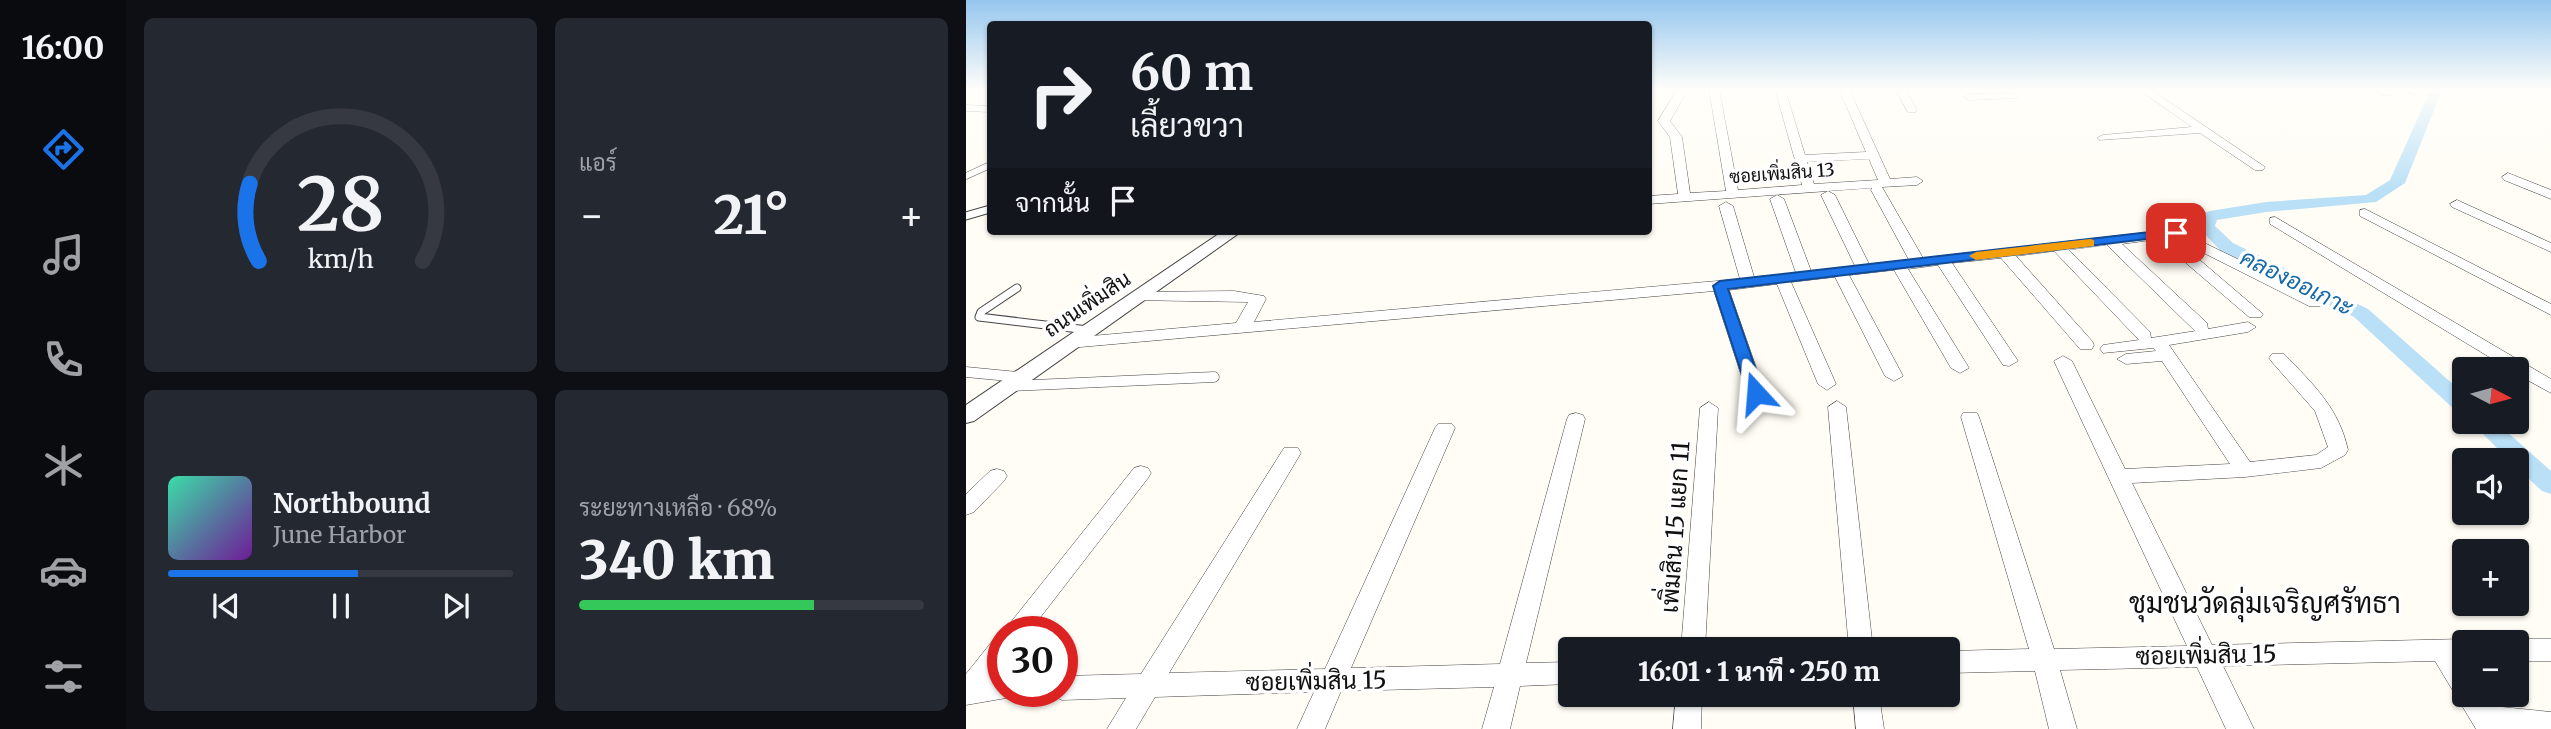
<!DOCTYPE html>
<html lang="th">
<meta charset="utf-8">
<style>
:root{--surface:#171b24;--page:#242831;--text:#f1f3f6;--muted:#9ea1a6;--line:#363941;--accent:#1a73e8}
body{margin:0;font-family:Merriweather,Sarabun,serif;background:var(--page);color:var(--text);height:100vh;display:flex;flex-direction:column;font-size:26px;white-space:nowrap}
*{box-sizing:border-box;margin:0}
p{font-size:23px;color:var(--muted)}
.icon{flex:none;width:38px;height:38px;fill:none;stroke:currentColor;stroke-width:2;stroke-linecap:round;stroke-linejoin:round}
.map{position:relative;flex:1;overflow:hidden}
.panel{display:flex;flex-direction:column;gap:18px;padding:18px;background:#0d0f14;width:840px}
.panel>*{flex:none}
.guide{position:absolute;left:21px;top:21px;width:665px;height:214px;border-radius:7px;box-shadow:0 2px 5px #0004;background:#171b24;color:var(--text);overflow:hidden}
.needle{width:46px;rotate:96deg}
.fabs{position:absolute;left:1486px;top:357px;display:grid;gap:14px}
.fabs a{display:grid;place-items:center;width:77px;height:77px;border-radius:7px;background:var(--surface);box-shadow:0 2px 5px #0004;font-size:35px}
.speed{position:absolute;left:21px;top:616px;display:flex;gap:14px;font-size:35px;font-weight:700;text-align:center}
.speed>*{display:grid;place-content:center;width:91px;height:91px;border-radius:50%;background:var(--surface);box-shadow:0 2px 5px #0004;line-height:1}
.speed .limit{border:10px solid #d22;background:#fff;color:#111}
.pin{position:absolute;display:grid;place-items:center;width:60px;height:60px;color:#fff;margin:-30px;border-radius:14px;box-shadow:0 4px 10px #0006}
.me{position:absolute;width:77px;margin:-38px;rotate:341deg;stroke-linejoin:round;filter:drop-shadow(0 0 5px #0008)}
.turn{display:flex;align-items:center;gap:24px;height:147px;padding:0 28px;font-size:32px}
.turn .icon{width:91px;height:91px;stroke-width:2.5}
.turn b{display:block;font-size:49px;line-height:60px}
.then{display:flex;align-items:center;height:66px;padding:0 28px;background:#0003;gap:14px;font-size:26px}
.big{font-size:52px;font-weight:800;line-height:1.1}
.panel .widget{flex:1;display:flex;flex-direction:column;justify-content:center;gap:10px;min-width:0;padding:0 24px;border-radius:10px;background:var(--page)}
.panel .dial{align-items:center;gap:0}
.dial svg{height:182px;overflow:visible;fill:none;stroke:var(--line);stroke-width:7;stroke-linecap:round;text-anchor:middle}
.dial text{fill:var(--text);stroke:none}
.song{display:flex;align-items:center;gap:21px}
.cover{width:84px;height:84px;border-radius:10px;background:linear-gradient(135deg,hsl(160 70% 55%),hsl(280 70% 35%))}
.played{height:7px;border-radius:4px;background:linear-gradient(90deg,var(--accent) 55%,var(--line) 55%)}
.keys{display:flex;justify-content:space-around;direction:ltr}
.heat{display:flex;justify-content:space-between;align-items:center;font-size:38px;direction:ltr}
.charge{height:10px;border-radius:5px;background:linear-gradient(90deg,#34c759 68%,var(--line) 0)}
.panel .tiles{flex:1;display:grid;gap:18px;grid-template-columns:repeat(2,1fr)}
.trip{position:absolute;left:592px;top:637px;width:402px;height:70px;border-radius:7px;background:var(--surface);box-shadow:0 2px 5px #0004;font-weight:800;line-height:70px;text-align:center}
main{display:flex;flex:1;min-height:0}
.menu{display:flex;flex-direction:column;width:126px;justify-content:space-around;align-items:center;background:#090b0e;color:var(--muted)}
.menu .icon{width:49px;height:49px}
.menu .active{color:var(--accent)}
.menu b{font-size:32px;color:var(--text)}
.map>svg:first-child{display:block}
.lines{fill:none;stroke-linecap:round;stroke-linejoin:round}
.canal{fill:#b9e0f7;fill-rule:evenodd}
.service-far2-casing{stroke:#444;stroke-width:7}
.service-far1-casing{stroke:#444;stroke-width:9}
.service-casing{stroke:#444;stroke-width:11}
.minor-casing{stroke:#444;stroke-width:1}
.tertiary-casing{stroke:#444;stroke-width:2}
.service-far2{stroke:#fff;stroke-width:6}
.service-far1{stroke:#fff;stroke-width:7}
.service{stroke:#fff;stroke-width:10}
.minor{fill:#fff;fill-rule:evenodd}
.tertiary{fill:#fff;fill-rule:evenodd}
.route{fill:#1a73e8;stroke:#114b97;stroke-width:2}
.slow{fill:#f59e0b}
.labels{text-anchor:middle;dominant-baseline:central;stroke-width:7;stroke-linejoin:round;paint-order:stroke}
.far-street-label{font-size:18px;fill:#111;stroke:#fff}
.street-label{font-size:21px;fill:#111;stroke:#fff}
.water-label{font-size:23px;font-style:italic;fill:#1768a6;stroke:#fff}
.near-street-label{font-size:24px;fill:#111;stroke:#fff}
.near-neighbourhood-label{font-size:28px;fill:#111;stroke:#fff}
</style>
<main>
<nav class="menu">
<b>16:00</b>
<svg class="icon active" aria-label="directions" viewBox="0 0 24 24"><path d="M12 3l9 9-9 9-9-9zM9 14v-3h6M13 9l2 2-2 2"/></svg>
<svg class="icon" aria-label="music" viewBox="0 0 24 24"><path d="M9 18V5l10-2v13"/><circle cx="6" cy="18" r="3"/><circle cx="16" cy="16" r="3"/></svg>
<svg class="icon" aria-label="phone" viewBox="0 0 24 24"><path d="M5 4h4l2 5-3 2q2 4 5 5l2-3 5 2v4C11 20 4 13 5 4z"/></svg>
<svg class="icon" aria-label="climate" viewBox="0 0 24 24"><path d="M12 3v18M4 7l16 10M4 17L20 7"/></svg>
<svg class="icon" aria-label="car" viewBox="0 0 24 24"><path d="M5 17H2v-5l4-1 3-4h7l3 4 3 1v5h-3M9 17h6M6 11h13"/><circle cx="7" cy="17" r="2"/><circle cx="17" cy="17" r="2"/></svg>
<svg class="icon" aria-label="filters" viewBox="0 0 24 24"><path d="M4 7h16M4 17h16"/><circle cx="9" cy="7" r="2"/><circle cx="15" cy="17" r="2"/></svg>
</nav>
<section class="panel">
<div class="tiles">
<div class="widget dial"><svg viewBox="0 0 100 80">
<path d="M14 69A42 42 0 1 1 86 69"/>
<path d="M14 69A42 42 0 0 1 10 35" stroke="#1a73e8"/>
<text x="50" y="56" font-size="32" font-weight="700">28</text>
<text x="50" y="72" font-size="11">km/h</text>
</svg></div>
<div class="widget"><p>แอร์</p>
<div class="heat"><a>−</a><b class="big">21°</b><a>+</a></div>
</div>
<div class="widget">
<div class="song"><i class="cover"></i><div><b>Northbound</b><p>June Harbor</p></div></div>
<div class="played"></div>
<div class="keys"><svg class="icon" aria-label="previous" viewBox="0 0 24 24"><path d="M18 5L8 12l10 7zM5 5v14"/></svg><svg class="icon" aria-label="pause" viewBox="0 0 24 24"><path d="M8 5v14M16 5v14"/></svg><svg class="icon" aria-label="next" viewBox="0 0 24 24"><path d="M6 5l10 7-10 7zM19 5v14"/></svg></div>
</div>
<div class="widget"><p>ระยะทางเหลือ · 68%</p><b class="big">340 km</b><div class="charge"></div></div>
</div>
</section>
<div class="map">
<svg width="1585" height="729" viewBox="0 0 1585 729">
<rect width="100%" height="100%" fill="#fffdf5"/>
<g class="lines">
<!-- canal -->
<g class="canal">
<path d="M1469,89H1486L1474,95L1439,183L1410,202L1300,212L1251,220L1249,226L1267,243L1402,309L1498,394V413L1490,411L1388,317L1255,251L1232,227L1238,213L1244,211L1300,202L1400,195L1424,180L1463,93Z"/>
<path d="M1505,422H1530L1585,471V494L1576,491L1550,467V460H1543Z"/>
</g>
<!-- service-far2 casing -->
<g class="service-far2-casing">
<path id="service-far2" d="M0,176L24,165"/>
</g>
<!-- service-far1 casing -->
<g class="service-far1-casing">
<g id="service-far1">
<path d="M0,216L24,209"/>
<path d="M51,288L15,312L13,317L122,330"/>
</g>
</g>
<!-- service casing -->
<g class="service-casing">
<g id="service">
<path d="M0,372L53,377"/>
<path d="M47,386L248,377"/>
</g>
</g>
<!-- minor casing -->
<g class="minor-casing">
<g id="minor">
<path d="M712,89H722L704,121L716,137L724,193L760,191L743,89H753L772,190L836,185L809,89H819L839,155L900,152L873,89H883L924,179L951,177L957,181L951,185L916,187L957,258L1210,229L1355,300L1357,303L1355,306H1343L1208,238L1297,314L1295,317H1283L1192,239L1156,244L1241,323L1242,329L1282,322L1290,327L1282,332L1203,345L1284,462L1350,455L1362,447L1349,411L1306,362L1303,358L1306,354H1318C1347,384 1373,408 1382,450L1379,455L1355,468L1279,477L1166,483L1246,645L1498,639L1506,642H1498V695H1518L1526,706L1585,712V729H1510L1469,661L1257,666L1288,729H1260L1231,667L1094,670L1111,729H1083L1069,671L982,673V651L1063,649L995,417L997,413H1011L1013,417L1088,649L1221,646L1088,361L1097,356L1106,361L1159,469L1264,464L1196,361L1160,364L1151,359L1160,354L1190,351L1187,348L1137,353L1134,349L1137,345L1173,340L1088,251L1050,256L1126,341L1128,345L1126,349H1114L1035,258L986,263L1052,361L1043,366L1037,365L972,265L942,269L1003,368L994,373L985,368L928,270L883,275L937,376L928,381L919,376L869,277L825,282L870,384L861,390L852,384L811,284L763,290L799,393L790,399L781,393L748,291L103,348L95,343L103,338L270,323L282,302L164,300L162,297L170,292L268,291L298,296L300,299L288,322L774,279L753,206L760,202L767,206L788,277L830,273L804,199L811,195L818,199L845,271L889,266L855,195L862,191L682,204V196L712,194L704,137L692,121ZM903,159L912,180L848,184L841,162ZM906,188L905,190L943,260L903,264L869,195L862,191ZM1141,245L1229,331H1230L1185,338L1184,332L1103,250Z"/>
<path d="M929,89H939L951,110L950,112H942Z"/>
<path d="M1172,89H1184L1299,167L1297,170H1289L1234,133L1133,140L1131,138L1137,135L1226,127Z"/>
<path d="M1407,89H1420L1427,94L1418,96Z"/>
<path d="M1437,89H1450L1453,92L1448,95Z"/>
<path d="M1046,93L1051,96L1050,98L1003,100L998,97L1003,94Z"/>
<path d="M0,105L24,106V112L0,111Z"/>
<path d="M1542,173L1585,190V199L1538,180L1536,177Z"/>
<path d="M1491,200L1585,243V252L1486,207L1484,204Z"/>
<path d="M1399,209L1585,304V315L1394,216V210Z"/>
<path d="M1309,217L1585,379V393L1550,374V369H1543L1304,224V218Z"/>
<path d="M871,401L880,407L907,649H883L862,407Z"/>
<path d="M743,402L752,408L739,649H715L734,408Z"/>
<path d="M610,413L617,415L619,419L560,663L604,662V684L554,686L544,729H516L528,687L375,691L359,729H331L348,692L189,697L170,729H141L160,698L96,700L87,696L85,691H96V676L175,674L318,448H332L335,453L203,673L359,669L469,428L472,424H486L489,428L385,668L534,664L601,419L603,415Z"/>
<path d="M175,466L182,468L185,473L182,478L63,632H37L168,468Z"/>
<path d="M31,469L38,471L41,476L38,481L8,512L0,515V494L24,471Z"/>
<path d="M37,636V666L28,678L37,677V691H49L46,697L0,705V674L28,639Z"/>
<path d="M1550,639H1585V661H1550V642H1542Z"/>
<path d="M710,695H736L735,729H707Z"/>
<path d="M887,695H913L918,729H890Z"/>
</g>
</g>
<!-- tertiary casing -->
<g class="tertiary-casing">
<path id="tertiary" d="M257,231H276L8,421L0,423V405Z"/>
</g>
<!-- service-far2 -->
<use href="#service-far2" class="service-far2"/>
<!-- service-far1 -->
<use href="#service-far1" class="service-far1"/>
<!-- service -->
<use href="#service" class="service"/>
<!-- minor -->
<use href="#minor" class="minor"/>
<!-- tertiary -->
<use href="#tertiary" class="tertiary"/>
</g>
<!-- sky -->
<linearGradient id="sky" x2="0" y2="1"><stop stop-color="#95c6ee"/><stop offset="0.47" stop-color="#fffefa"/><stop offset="1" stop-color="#fffefa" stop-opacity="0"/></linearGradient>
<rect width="1585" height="191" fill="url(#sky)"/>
<!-- route -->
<path class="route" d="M1210,229L1216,233L1214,235L762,289L798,393L790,398L782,393L747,286L754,281Z"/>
<!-- slow -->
<path class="slow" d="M1124,239L1128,240V246L1010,260L1003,256L1010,252Z"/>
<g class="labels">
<!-- far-street labels -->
<g class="far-street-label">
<text transform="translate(816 173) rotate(-4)">ซอยเพิ่มสิน 13</text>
</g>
<!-- street labels -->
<g class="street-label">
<text transform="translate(121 304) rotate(-34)">ถนนเพิ่มสิน</text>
</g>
<!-- water labels -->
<g class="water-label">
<text transform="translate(1331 282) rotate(26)">คลองออเกาะ</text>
</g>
<!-- near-street labels -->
<g class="near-street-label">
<text transform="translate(709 527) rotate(-86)">เพิ่มสิน 15 แยก 11</text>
<text transform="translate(1240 655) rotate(-1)">ซอยเพิ่มสิน 15</text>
<text transform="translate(350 681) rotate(-1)">ซอยเพิ่มสิน 15</text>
</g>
<!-- near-neighbourhood labels -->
<g class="near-neighbourhood-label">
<text x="1299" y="603">ชุมชนวัดลุ่มเจริญศรัทธา</text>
</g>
</g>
</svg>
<div class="fabs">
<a><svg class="needle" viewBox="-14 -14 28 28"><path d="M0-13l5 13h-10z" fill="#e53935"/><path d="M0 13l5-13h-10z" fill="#9ea1a6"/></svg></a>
<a><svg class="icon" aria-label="sound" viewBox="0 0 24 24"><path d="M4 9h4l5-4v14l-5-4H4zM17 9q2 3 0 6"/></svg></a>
<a>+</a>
<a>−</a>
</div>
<div class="speed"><div class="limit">30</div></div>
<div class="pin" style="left:1210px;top:233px;background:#d93025"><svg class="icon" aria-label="arrive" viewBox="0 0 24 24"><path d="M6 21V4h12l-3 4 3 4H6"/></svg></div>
<svg class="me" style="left:790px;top:393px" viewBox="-20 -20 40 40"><path d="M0-17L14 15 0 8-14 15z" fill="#1a73e8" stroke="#fff" stroke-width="4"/></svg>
<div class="trip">16:01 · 1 นาที · 250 m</div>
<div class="guide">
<div class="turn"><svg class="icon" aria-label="right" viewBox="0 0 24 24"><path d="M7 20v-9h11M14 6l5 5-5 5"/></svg><div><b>60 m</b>เลี้ยวขวา</div></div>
<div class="then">จากนั้น<svg class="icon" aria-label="arrive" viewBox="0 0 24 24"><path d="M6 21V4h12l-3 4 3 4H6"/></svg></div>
</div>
</div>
</main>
